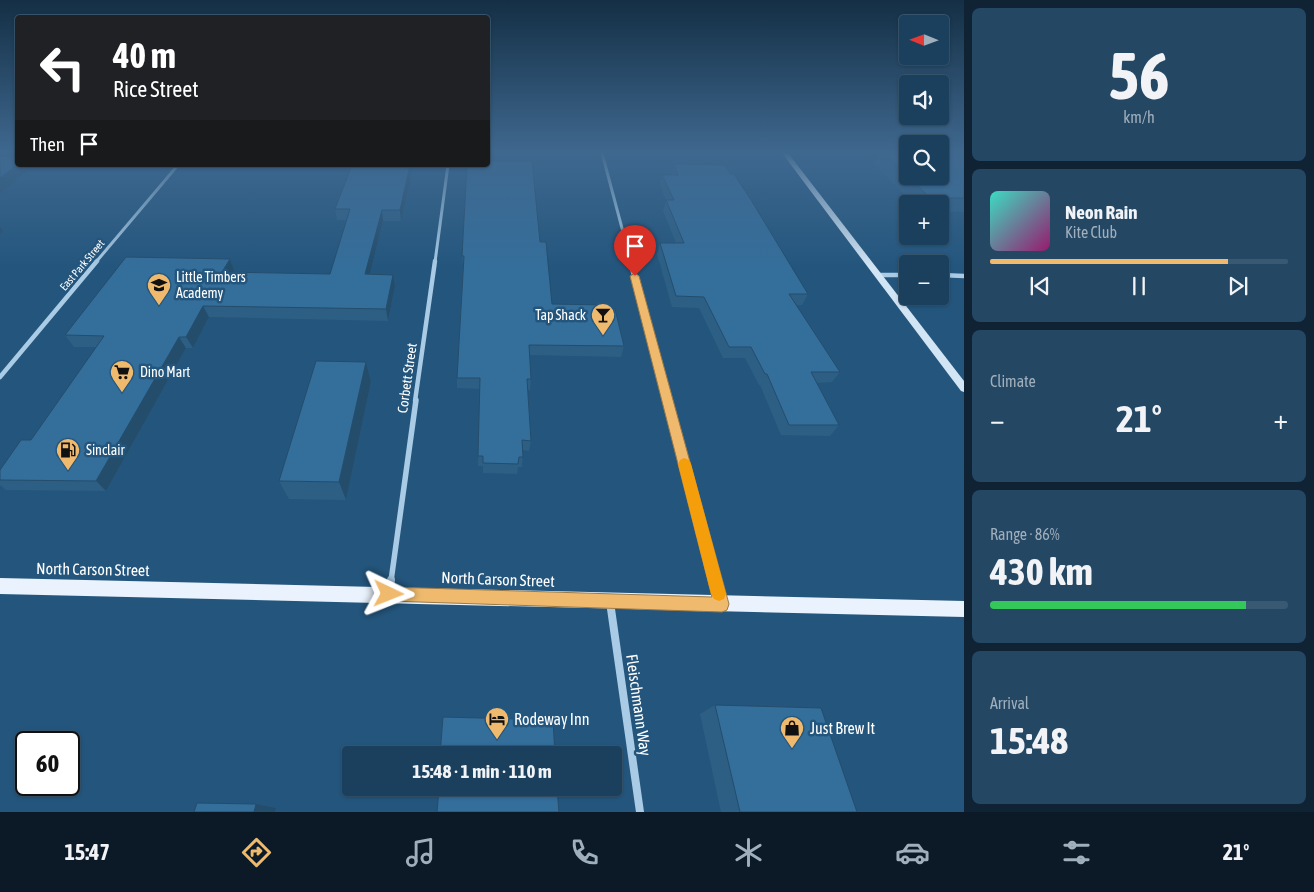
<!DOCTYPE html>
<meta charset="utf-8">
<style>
:root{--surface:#1b405e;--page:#244764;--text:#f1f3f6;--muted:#a0afbc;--line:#395973;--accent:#efba6d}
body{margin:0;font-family:"Asap Condensed",sans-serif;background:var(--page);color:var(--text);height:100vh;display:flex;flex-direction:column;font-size:19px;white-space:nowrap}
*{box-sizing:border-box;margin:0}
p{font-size:16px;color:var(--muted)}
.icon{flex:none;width:28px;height:28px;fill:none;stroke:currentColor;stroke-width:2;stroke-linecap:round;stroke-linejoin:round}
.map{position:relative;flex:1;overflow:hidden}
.sheet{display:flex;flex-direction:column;gap:8px;padding:8px;background:#0f2334;width:350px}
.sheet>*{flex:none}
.top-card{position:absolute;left:15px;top:15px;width:475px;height:152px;border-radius:5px;box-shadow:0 1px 4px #0004,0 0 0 1px var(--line);background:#202124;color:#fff;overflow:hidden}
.needle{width:32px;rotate:271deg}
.controls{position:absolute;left:899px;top:15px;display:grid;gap:10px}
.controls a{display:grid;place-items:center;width:50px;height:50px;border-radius:5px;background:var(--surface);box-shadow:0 1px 4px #0004,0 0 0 1px var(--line);font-size:25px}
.speed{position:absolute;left:15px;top:731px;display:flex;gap:10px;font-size:25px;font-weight:700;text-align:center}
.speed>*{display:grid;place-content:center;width:65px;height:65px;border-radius:50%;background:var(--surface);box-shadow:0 1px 4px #0004,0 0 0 1px var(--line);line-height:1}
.speed .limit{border:2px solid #111;border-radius:8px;background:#fff;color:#111}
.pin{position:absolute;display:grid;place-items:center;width:42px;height:42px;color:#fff;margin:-51px -21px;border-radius:50% 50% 50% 0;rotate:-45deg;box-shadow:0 0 5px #0007}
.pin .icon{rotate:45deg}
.me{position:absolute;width:55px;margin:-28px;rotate:92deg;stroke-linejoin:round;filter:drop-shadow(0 0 4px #0008)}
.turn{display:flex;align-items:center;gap:18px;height:105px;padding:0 15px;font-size:22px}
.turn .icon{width:65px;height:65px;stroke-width:2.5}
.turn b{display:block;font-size:35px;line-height:42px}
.then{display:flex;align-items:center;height:48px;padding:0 15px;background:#0003;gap:10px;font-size:19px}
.big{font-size:38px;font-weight:700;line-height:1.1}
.sheet .tile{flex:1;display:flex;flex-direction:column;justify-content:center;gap:8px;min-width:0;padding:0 18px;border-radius:8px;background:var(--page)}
.sheet .dial{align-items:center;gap:0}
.dial b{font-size:65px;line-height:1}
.song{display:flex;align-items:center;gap:15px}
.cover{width:60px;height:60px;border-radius:8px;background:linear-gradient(135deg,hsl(170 70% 55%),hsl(320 70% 35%))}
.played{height:5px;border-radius:2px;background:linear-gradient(90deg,var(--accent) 80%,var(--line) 80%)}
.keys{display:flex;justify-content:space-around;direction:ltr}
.heat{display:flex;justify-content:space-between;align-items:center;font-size:28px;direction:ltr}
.charge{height:8px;border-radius:4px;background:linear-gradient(90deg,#34c759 86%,var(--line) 0)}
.trip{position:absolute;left:342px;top:746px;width:280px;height:50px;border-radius:5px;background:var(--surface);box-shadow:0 1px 4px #0004,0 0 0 1px var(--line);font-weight:700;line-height:50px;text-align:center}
.dock{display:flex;height:80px;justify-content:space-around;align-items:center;background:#0b1a26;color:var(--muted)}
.dock .icon{width:35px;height:35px}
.dock .selected{color:var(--accent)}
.dock b{font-size:22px;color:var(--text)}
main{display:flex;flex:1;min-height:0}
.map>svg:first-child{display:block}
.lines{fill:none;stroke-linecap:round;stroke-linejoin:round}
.street-far3{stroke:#a9cbe5;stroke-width:3}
.street-far2{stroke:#a9cbe5;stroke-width:4.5}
.street-far1{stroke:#a9cbe5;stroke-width:5.5}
.street{stroke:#a9cbe5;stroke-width:8}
.secondary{fill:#d2e5f5;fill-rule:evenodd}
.primary{fill:#eaf3fd;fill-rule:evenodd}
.wall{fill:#2d5f84}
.shaded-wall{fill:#244d6c}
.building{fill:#346e9a;stroke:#244d6c}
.route{fill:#efba6d;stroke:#9b7947}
.slow{fill:#f59e0b}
.labels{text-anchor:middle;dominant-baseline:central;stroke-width:5;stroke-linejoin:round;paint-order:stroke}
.far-street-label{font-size:11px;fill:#fff;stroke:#24567d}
.poi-label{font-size:14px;fill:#fff;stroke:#24567d;text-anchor:start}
.street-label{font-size:14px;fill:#fff;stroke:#24567d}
.near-street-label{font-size:16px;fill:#fff;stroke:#24567d}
.near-poi-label{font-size:16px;fill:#fff;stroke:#24567d;text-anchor:start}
</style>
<main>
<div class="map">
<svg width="964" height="812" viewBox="0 0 964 812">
<rect width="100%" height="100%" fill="#24567d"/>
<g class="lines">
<!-- street-far3 -->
<g class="street-far3">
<path d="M602,153L631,262"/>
<path d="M96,262L178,165"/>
<path d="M435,262L448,165"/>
</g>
<!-- street-far2 -->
<g class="street-far2">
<path d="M630,261L668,401"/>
<path d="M878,275H908"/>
<path d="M940,275L964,276"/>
<path d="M0,377L97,261"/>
<path d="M415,401L435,261"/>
</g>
<!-- street-far1 -->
<g class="street-far1">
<path d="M667,400L715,581"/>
<path d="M391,581L416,400"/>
</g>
<!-- street -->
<g class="street">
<path d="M715,580L720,600"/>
<path d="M389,594L391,580"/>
<path d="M610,602L640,812"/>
</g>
<!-- secondary -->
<path class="secondary" d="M782,153H788L964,381V392L961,391Z"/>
<!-- primary -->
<path class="primary" d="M0,578L964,601V617L0,594Z"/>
</g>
<!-- wall -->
<g class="wall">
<path d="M880,153H964V212L940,211V204H914L874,164Z"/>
<path d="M352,165H412V172L401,221H383L370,274L395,286L388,321L209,317L193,348H186L106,491L6,490L0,485V470L31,440L97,347H74L65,335L230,259L234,270L233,272L330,274L347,220H337L335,209Z"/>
<path d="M674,165L808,294L802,305H796L840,372L832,382L817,383L839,425L830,436L781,435L760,385H759L745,358H723L699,308L672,307L657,254L660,243H676L663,211L666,201L660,185L662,175H671Z"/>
<path d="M540,242L552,304L606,309L624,346L621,357L530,355L531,379L530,390H528L531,441L529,451L523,450L522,467H518L517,474L483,473V466H478L480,389L457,388V378L463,266L462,256Z"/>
<path d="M366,362L371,382L346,500L289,499L279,481Z"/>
<path d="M715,705L857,812H721L700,714Z"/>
</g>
<!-- shaded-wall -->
<g class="shaded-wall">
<path d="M18,164V165H34L0,193V178Z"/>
<path d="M410,165H412V172L401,221L400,210Z"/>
<path d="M382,210L383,221L367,286L365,274Z"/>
<path d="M0,227L3,231L0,233Z"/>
<path d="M230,259L234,270L227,283L222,272Z"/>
<path d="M393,275L395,286L388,321L386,309Z"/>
<path d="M203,306L209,317L193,348L186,337Z"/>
<path d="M179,337L186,348L106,491L96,481Z"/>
<path d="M366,362L371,382L346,500L339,482Z"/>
<path d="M256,804L276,808L275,812H254Z"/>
</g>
<!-- building -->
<g class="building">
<path d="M884,153H908V176Z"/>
<path d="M940,153H964V198H930L908,176H940Z"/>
<path d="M0,156H18V164L0,178Z"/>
<path d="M488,161H532L540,242H546L552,304L605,305L606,309H615L624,346L529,345L531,379H527L531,441L522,440L523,457H519L518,464L483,463V456H478L480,378H457L464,256H462L467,165H488Z"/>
<path d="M677,164L725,165L730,174H734L751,200L808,294H789L840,372H811L839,425H789L767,374H765L751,347H729L704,297L676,296L660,243H684L666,200H674L662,175H678L674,165Z"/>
<path d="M352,165H410L400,210H382L365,274L393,275L386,309L203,306L186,337H179L96,481L0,480V470L21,440H31L104,336L65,335L126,257L230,259L222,272L330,274L350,209H335Z"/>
<path d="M316,361L366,362L339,482L279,481Z"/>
<path d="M715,705L821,708L857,812H740Z"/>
<path d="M443,717L553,720L555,755H440Z"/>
<path d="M439,788H557L559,812H437Z"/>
<path d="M197,803L256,804L254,812H194Z"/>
</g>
<!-- sky -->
<linearGradient id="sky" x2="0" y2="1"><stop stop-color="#142f45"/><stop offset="0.57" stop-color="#3f688f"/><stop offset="1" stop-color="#3f688f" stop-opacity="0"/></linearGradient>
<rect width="964" height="267" fill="url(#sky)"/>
<!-- route -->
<path class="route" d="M635,273L639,276L729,604L727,610L722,612L389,601L384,599L381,594L384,589L389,587L712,597L630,276Z"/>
<!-- slow -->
<path class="slow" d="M684,458L689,460L691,464L726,594L724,599L719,601L714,599L711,594L678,464L680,460Z"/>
<!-- icons -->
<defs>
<g id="school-pin" transform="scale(1.25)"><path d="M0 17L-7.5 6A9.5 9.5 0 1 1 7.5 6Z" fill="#efba6d" stroke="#24567d"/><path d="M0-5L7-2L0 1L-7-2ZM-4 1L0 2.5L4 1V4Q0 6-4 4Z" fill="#111"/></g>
<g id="bar-pin" transform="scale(1.25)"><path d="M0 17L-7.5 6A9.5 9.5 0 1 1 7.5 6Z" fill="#efba6d" stroke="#24567d"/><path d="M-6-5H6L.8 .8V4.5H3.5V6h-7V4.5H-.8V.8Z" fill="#111"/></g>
<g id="supermarket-pin" transform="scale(1.25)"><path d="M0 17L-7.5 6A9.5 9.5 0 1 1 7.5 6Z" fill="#efba6d" stroke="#24567d"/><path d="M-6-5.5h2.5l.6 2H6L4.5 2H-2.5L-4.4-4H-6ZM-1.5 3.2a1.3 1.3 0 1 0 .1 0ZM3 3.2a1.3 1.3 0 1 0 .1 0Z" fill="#111"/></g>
<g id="fuel-pin" transform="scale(1.25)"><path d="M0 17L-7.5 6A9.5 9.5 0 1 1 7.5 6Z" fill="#efba6d" stroke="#24567d"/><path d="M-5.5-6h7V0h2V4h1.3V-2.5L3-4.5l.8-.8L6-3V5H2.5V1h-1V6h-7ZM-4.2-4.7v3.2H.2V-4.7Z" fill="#111"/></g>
<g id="hotel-pin" transform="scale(1.25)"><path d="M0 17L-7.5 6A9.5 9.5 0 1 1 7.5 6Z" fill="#efba6d" stroke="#24567d"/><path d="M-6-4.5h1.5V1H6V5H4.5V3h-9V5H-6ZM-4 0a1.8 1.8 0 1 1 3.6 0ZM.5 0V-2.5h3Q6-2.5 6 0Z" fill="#111"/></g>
<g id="shop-pin" transform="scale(1.25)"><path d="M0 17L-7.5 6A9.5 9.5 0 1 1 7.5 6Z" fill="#efba6d" stroke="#24567d"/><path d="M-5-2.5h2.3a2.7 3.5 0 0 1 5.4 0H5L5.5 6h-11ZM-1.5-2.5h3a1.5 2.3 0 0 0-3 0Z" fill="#111"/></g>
</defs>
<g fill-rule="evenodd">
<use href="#school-pin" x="159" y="285"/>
<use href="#bar-pin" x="603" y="315"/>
<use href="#supermarket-pin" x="122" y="372"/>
<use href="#fuel-pin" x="68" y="450"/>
<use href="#hotel-pin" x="497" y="719"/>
<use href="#shop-pin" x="792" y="728"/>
</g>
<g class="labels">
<!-- far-street labels -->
<g class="far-street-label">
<text transform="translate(82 265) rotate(-50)">East Park Street</text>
</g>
<!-- poi labels -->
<g class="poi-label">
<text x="176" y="277">Little Timbers<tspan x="176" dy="16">Academy</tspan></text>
<text x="586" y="315" text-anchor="end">Tap Shack</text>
<text x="140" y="372">Dino Mart</text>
<text x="86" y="450">Sinclair</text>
</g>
<!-- street labels -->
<g class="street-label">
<text transform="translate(407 378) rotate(-82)">Corbett Street</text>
</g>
<!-- near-street labels -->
<g class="near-street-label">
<text transform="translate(93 569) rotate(1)">North Carson Street</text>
<text transform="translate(498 579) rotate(2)">North Carson Street</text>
<text transform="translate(639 705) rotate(82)">Fleischmann Way</text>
</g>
<!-- near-poi labels -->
<g class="near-poi-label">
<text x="514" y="719">Rodeway Inn</text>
<text x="810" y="728">Just Brew It</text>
</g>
</g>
</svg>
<div class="controls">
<a><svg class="needle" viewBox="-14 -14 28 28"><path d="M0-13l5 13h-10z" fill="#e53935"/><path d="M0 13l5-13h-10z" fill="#a0afbc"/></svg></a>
<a><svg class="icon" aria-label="sound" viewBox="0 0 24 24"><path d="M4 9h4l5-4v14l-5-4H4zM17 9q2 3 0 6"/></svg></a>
<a><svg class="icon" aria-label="search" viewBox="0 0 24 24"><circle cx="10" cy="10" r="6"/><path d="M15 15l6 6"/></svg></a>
<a>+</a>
<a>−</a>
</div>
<div class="speed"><div class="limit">60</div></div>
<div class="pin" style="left:635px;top:276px;background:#d93025"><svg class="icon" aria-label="arrive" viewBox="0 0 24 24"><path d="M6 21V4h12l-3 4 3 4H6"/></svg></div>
<svg class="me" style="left:389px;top:594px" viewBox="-20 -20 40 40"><path d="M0-17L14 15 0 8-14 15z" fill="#efba6d" stroke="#fff" stroke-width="4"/></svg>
<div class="trip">15:48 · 1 min · 110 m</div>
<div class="top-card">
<div class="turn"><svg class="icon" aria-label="left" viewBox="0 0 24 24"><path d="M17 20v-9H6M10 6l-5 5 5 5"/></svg><div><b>40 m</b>Rice Street</div></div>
<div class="then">Then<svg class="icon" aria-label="arrive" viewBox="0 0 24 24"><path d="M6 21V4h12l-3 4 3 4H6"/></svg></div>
</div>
</div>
<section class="sheet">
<div class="tile dial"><b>56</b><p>km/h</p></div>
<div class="tile">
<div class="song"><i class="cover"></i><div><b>Neon Rain</b><p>Kite Club</p></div></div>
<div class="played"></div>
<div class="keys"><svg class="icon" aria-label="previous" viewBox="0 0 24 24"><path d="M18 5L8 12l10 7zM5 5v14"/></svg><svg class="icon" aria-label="pause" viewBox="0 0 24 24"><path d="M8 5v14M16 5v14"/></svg><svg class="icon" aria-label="next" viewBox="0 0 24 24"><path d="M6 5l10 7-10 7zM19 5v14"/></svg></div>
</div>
<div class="tile"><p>Climate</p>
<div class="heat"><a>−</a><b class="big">21°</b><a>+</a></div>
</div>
<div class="tile"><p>Range · 86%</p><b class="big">430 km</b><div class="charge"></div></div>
<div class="tile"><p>Arrival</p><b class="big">15:48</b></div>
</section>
</main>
<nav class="dock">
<b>15:47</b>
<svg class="icon selected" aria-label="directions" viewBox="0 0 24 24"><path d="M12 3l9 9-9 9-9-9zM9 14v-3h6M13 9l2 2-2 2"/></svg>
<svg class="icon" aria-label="music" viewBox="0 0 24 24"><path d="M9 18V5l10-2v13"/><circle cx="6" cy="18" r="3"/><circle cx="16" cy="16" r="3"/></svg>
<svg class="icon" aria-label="phone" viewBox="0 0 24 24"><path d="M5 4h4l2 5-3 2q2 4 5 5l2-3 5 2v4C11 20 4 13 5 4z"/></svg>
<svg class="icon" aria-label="climate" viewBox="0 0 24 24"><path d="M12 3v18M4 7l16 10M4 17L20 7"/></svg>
<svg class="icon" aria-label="car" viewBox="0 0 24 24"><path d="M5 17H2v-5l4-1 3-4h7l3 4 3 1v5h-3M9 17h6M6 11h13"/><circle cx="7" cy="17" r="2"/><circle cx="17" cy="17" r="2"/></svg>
<svg class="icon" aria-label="filters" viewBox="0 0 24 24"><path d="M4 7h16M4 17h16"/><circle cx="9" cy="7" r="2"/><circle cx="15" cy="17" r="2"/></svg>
<b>21°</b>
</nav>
